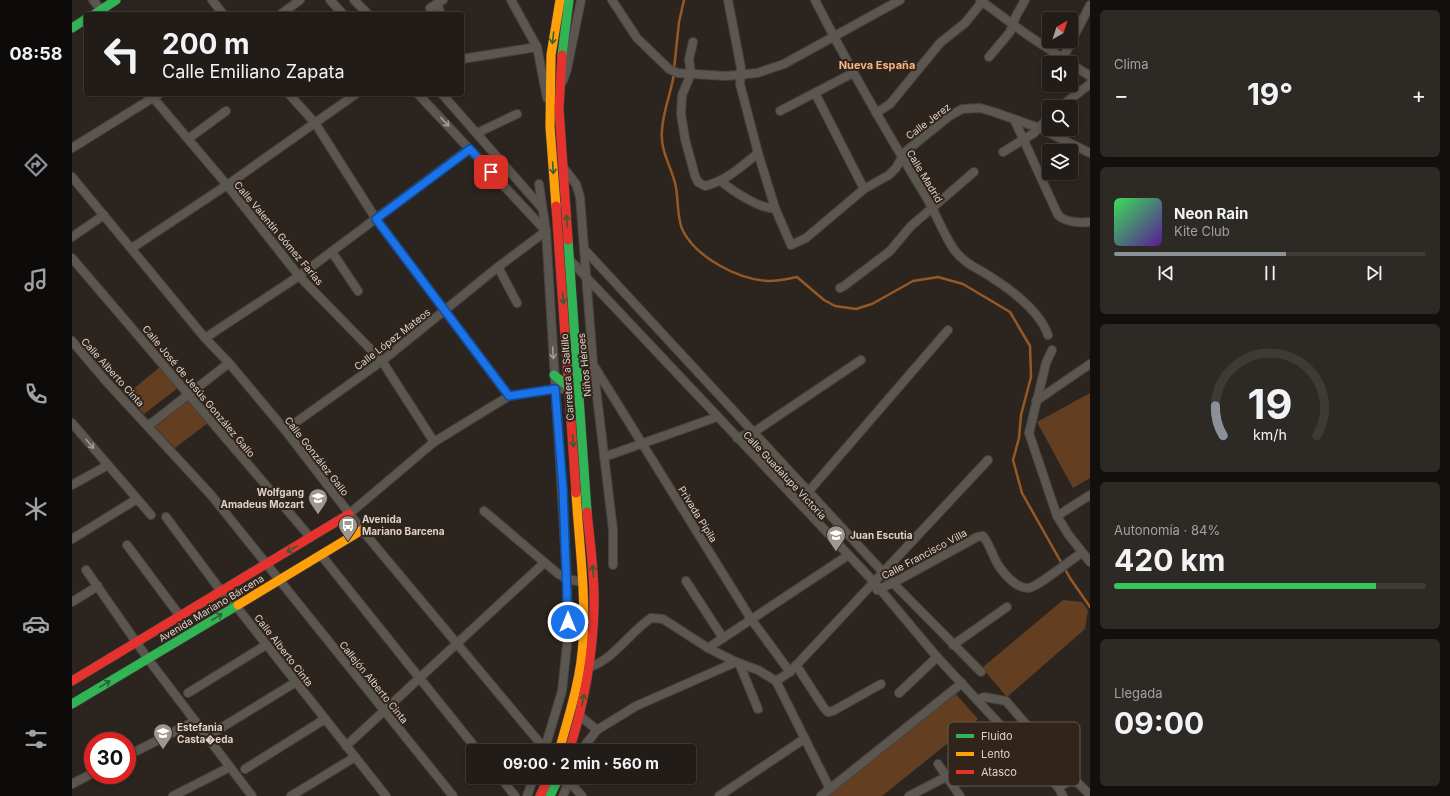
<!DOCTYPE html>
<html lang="es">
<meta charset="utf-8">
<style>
:root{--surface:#211c17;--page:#2d2924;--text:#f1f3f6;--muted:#a2a1a1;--line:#3e3a36;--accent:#8c9099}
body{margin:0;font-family:Inter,sans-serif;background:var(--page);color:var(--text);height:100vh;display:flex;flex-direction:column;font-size:15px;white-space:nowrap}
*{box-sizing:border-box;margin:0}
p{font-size:13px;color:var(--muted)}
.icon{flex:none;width:22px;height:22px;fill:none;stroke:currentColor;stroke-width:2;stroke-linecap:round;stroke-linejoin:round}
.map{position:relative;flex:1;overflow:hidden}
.panel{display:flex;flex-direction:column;gap:10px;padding:10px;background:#120f0d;width:360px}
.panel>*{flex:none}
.guide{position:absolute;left:12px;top:12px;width:380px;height:84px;border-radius:4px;box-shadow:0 2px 6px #0003,0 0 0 1px var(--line);background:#211c17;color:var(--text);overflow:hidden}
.needle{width:26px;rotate:39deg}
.buttons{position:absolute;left:970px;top:12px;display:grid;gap:8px}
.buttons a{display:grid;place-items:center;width:36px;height:36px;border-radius:4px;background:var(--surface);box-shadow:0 2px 6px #0003,0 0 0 1px var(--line);font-size:20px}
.speed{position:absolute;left:12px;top:732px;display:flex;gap:8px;font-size:20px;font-weight:700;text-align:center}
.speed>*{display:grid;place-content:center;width:52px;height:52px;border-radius:50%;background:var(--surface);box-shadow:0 2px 6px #0003,0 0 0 1px var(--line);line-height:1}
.speed .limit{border:6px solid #d22;background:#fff;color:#111}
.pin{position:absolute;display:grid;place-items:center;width:34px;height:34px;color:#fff;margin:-17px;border-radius:8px;box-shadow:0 2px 6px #0006}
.me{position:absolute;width:44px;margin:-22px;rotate:0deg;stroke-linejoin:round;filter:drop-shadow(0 0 3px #0008)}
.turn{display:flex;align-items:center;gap:14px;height:84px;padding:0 12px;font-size:18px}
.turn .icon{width:52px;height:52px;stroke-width:2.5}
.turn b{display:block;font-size:28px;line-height:34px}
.big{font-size:30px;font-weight:700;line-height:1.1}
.panel .tile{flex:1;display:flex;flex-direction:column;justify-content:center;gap:6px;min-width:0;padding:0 14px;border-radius:6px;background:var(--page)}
.panel .dial{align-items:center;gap:0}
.dial svg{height:104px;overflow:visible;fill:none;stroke:var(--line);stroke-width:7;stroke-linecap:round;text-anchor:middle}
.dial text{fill:var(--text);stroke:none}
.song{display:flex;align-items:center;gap:12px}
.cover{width:48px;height:48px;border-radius:6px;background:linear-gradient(135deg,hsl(130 70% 55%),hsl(270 70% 35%))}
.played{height:4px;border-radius:2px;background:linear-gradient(90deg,var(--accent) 55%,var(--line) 55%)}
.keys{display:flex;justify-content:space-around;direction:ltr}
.heat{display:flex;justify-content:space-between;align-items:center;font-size:22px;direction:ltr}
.charge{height:6px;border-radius:3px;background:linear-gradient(90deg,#34c759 84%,var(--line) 0)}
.trip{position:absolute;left:394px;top:744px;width:230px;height:40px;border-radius:4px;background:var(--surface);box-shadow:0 2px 6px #0003,0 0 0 1px var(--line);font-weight:700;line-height:40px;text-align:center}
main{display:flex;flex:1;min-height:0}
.menu{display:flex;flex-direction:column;width:72px;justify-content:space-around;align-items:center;background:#0d0b09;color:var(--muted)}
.menu .icon{width:28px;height:28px}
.menu .on{color:var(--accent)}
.menu b{font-size:18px;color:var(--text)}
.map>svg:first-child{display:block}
.green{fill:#643e21}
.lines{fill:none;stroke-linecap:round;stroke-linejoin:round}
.stream{stroke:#965925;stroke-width:2.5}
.street-casing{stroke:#48413d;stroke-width:10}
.fast-casing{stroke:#48413d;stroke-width:10}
.slow-casing{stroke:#48413d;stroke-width:10}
.jam-casing{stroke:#48413d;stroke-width:10}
.street{stroke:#5c5651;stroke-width:8}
.fast{stroke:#30b455;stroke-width:9}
.slow{stroke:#ff9f0a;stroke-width:9}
.jam{stroke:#e5322d;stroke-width:9}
.oneway{stroke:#315e32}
.oneway2{stroke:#a29b95}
.route-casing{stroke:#114b97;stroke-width:10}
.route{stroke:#1a73e8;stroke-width:7}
.labels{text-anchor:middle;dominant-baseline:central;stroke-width:4;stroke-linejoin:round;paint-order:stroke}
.street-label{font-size:10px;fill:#dcd3cd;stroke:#31241a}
.poi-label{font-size:10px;font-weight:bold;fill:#dcd3cd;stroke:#31241a;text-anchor:start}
.neighbourhood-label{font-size:11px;font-weight:bold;fill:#f6b383;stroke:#31241a}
.key{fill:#31241a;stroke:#645950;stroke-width:1}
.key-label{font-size:11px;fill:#dcd3cd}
</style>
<main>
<nav class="menu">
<b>08:58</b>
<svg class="icon on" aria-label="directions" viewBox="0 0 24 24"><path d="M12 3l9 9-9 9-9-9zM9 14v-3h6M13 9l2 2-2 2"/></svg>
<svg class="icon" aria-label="music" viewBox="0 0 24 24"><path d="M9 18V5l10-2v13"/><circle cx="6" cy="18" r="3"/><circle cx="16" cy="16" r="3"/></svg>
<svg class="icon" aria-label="phone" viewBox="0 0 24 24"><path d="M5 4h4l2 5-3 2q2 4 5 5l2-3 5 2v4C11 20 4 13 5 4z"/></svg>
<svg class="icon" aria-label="climate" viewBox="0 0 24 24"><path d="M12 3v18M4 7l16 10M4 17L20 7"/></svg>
<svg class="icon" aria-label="car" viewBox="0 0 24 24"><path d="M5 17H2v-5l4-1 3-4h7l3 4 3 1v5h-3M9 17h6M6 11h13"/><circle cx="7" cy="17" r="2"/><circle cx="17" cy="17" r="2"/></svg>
<svg class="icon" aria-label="filters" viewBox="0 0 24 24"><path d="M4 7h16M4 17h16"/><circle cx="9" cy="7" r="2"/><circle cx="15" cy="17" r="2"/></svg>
</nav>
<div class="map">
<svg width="1018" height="796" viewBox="0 0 1018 796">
<rect width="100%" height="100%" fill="#2c251f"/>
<!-- green -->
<g class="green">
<path d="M88,367L106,388L72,414L54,395Z"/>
<path d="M1018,393V478L1001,488L965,422Z"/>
<path d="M117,400L136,423L103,448L83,427Z"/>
<path d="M991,600L1010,602L1016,610L1013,629L935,697L910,668Z"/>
<path d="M883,693L906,719L810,796H754Z"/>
</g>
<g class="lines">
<!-- stream -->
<g class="stream">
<path d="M602,69L607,22L612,0"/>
<path d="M602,74C599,93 591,111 590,130C588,150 598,164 603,183C607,197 604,217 611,231C625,258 667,280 697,281C706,281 716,279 725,277L752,300L763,306L784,309L800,304L841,281L866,277L891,284L938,312L958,346L959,377L949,415L947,438L941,460L950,493L998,578L1018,607"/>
</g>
<!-- street casing -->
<g class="street-casing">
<g id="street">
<path d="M21,0L29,10"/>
<path d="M140,0L151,14"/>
<path d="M258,0L271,14"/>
<path d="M282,0L296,14"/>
<path d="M439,0L465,47L475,98"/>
<path d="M540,0L565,38L597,69L606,73L654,76L685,73L712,64L828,0"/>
<path d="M656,0L669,68L668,84L686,153L703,208L719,245L734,238L792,189L817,175L824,168L833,152L876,117L890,109L908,108L922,112L967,128L1018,153"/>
<path d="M743,0C777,67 814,131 853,195C864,213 871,234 883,251C894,265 908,269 922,279C942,292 968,312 976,335"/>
<path d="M908,0L954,34L998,63"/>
<path d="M365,4L369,14"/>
<path d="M358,8L371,0"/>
<path d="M209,14L228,0"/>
<path d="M621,42L617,59L619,74L610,95L609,114L613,139L623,176L626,182L633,186C654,181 669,167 686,153"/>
<path d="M917,57L938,32L944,16L953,0"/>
<path d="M991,58L1018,5"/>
<path d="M390,59L465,47"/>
<path d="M999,64L1018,76"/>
<path d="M491,81L495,69L509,0"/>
<path d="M743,93L792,189"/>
<path d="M78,94L155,185L227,276L310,361L362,442"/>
<path d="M217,94L243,123L304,219L437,396"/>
<path d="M346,94L473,230"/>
<path d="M370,94L469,207"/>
<path d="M988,107L1018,84"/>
<path d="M708,111L781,73"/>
<path d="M804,113L818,104L868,43L893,23L910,2"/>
<path d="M942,119L986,215C994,223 1007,223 1018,222"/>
<path d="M405,133L445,114"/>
<path d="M116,139L154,111"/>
<path d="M0,148L87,94"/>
<path d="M931,152L962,133L977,117"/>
<path d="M491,167L504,184L508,197L521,363L541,530V565"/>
<path d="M0,177L133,338L157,363L213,430L290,530L473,749"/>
<path d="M649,181C659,190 689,210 703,208"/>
<path d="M467,184L474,231L495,579L496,636L490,691L472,751"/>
<path d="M0,237L32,215"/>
<path d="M60,248L155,185L284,94"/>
<path d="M512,249L821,583L909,672"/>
<path d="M260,252L286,291"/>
<path d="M0,258L238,537"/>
<path d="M498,260L802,582L865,657L986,787L991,796"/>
<path d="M426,267L445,303"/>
<path d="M768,288L772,286L818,251L839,226L902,172"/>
<path d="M133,338L227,276L397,149"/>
<path d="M0,341L33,380L139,495L381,796"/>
<path d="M980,350L974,363L957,433L985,516L996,534L1018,562"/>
<path d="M522,366L679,619L718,672"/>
<path d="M964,401L1018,364"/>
<path d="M0,423L79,515"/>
<path d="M76,426L157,363"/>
<path d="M213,430L310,361L426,267L474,231"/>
<path d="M665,438L682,432L789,360"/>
<path d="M532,457L645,417"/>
<path d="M0,485L36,465"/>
<path d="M737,491L876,330"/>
<path d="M412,511L485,573L495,579L510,582"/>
<path d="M277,514L362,442L437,396L483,389H497"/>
<path d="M985,516L1018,495"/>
<path d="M94,517L149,591L164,606L314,796"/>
<path d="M0,539L65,499"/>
<path d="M55,545L108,616"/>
<path d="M249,555L406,751"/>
<path d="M14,570L76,659L180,796"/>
<path d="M614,581L651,638"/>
<path d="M805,590L821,583L905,537L911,536C919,546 921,559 929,569C935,577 945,588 956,588C965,588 999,559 1010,553"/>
<path d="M0,602L26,586"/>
<path d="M881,645L935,607"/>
<path d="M636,648L775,556"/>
<path d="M667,663L686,709"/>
<path d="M724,665L752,708L756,712L761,711L809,684"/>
<path d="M518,667C543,658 557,633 579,618L591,619L636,648L664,662L686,670L704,681L758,789"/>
<path d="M704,681L718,672L916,460"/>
<path d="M116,693L194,645"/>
<path d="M827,693L865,657"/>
<path d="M905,700L912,697L934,701L998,775L1018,795"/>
<path d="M507,715L525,730"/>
<path d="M144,731L224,682"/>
<path d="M274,746L472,563"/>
<path d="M510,749L525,730L564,706L664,662"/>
<path d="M55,756L123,721"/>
<path d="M866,764L888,796"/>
<path d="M173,769L253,719"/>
<path d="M428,777L443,796"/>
<path d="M493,777L510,796"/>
<path d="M551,777V778"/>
<path d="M0,784L21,773"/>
<path d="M986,787L994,783L998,775"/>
<path d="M101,796L158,767"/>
<path d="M219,796L283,757"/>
<path d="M455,796L462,777"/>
<path d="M491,796L498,778"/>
<path d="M647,796L732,739"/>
<path d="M749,796L890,683"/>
<path d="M837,796L874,777"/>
</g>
</g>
<!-- fast casing -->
<g class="fast-casing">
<g id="fast">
<path d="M23,14L44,0"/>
<path d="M0,28L14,19"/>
<path d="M490,55L497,0"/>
<path d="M496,240L515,512"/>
<path d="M482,375L498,388"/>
<path d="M0,704L166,605"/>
<path d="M478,796L487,777"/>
</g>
</g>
<!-- slow casing -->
<g class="slow-casing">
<g id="slow">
<path d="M484,206L478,127L479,55L488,0"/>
<path d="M166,605L290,530"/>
<path d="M487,751C497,715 509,679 511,641C514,592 507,542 504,493"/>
</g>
</g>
<!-- jam casing -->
<g class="jam-casing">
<g id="jam">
<path d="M490,55L487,109L496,240"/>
<path d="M484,206L504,493"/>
<path d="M0,681L277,514"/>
<path d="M497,751C512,704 521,656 522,607C523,575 518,543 515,512"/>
<path d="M468,796L477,777"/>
</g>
</g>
<!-- street -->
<use href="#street" class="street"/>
<!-- fast -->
<use href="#fast" class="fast"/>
<!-- slow -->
<use href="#slow" class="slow"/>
<!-- jam -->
<use href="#jam" class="jam"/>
</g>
<!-- one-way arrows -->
<defs><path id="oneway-shaft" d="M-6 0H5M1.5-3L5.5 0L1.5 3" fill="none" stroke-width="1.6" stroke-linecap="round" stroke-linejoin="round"/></defs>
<g class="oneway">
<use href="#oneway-shaft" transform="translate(481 38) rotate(97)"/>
<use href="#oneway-shaft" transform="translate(481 168) rotate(86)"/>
<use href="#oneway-shaft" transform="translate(495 221) rotate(-94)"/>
<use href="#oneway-shaft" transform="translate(491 298) rotate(86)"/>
<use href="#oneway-shaft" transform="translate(501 441) rotate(86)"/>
<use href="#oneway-shaft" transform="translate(220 549) rotate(149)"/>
<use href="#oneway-shaft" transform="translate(521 571) rotate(-94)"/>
<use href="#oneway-shaft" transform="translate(145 617) rotate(-31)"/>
<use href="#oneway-shaft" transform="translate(33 684) rotate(-31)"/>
<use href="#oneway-shaft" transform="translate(511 700) rotate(-77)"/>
</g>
<g class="oneway2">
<use href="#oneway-shaft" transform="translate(373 122) rotate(47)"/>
<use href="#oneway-shaft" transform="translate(481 353) rotate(87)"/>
<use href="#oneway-shaft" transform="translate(18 444) rotate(50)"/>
</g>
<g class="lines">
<!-- route casing -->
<g class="route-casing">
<path id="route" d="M419,172L398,149L304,219L437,396L483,389L491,490L496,622"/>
</g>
<!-- route -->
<use href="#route" class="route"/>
</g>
<!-- icons -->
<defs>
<g id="school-pin" transform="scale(1)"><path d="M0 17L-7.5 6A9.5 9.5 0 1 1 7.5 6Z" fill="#9e9690" stroke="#31241a"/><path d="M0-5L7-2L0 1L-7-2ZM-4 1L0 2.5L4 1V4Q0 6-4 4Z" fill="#fff"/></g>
<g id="bus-pin" transform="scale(1)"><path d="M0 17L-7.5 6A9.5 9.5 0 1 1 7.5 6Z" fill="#9e9690" stroke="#31241a"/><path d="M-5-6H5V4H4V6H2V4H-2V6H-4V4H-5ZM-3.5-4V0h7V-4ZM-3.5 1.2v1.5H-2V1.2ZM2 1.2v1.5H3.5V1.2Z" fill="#fff"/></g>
</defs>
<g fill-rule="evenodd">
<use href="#school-pin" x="246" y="498"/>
<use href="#bus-pin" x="276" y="525"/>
<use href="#school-pin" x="764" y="535"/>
<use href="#school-pin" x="91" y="733"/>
</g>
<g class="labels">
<!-- street labels -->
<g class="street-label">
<text transform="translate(856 121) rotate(-37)">Calle Jerez</text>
<text transform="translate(853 176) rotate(59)">Calle Madrid</text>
<text transform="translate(207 233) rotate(50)">Calle Valentín Gómez Farías</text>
<text transform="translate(320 339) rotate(-38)">Calle López Mateos</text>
<text transform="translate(512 365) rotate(-96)">Niños Héroes</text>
<text transform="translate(41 372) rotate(48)">Calle Alberto Cinta</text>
<text transform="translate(495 377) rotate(-94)">Carretera a Saltillo</text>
<text transform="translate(127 391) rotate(50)">Calle José de Jesús González Gallo</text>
<text transform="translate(245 456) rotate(52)">Calle González Gallo</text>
<text transform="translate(713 475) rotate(47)">Calle Guadalupe Victoria</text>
<text transform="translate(626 514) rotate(58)">Privada Pípila</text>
<text transform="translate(852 554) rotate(-28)">Calle Francisco Villa</text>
<text transform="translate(139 608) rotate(-31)">Avenida Mariano Bárcena</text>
<text transform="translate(212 650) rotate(52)">Calle Alberto Cinta</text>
<text transform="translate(302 682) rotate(51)">Callejón Alberto Cinta</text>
</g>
<!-- poi labels -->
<g class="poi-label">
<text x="232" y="492" text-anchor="end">Wolfgang<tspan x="232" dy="12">Amadeus Mozart</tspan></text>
<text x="290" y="519">Avenida<tspan x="290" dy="12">Mariano Barcena</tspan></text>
<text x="778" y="535">Juan Escutia</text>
<text x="105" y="727">Estefania<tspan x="105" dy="12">Casta�eda</tspan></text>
</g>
<!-- neighbourhood labels -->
<g class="neighbourhood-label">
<text x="805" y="65">Nueva España</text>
</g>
</g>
<!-- legend -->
<rect x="876" y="722" width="132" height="64" rx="6" class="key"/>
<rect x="884" y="734" width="18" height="4" fill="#30b455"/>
<rect x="884" y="752" width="18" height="4" fill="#ff9f0a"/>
<rect x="884" y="770" width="18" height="4" fill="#e5322d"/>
<g class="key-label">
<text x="909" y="740">Fluido</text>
<text x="909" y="758">Lento</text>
<text x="909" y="776">Atasco</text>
</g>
</svg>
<div class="buttons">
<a><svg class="needle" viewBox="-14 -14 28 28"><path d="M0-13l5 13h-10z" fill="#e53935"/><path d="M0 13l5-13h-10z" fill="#a2a1a1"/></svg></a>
<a><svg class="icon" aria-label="sound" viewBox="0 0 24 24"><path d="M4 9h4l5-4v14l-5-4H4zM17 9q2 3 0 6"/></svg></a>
<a><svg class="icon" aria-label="search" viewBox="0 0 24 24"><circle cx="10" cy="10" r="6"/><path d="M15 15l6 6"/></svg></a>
<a><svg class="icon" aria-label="layers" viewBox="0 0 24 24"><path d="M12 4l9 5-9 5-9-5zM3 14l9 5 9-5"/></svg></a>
</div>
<div class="speed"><div class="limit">30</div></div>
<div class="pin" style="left:419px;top:172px;background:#d93025"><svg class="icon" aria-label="arrive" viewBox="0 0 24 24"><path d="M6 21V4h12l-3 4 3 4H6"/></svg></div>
<svg class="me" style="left:496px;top:622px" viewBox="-20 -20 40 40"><circle r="17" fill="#1a73e8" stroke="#fff" stroke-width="3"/><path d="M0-11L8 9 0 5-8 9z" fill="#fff"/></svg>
<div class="trip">09:00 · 2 min · 560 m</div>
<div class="guide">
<div class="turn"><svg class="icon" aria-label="left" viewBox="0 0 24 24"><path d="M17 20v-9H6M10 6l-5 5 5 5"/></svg><div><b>200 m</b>Calle Emiliano Zapata</div></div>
</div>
</div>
<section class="panel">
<div class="tile"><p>Clima</p>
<div class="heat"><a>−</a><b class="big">19°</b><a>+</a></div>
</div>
<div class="tile">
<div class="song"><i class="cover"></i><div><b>Neon Rain</b><p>Kite Club</p></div></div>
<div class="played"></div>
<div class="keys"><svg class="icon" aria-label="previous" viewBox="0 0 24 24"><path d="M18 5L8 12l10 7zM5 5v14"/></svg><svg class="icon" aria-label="pause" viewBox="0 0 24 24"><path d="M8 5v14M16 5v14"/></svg><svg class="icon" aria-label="next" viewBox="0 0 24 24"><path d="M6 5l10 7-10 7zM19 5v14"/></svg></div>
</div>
<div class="tile dial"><svg viewBox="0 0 100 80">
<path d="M14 69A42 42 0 1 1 86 69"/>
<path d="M14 69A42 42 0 0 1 8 46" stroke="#8c9099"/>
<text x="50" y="56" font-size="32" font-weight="700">19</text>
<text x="50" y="72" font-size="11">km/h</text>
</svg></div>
<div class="tile"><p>Autonomía · 84%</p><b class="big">420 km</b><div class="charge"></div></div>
<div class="tile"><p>Llegada</p><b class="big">09:00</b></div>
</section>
</main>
